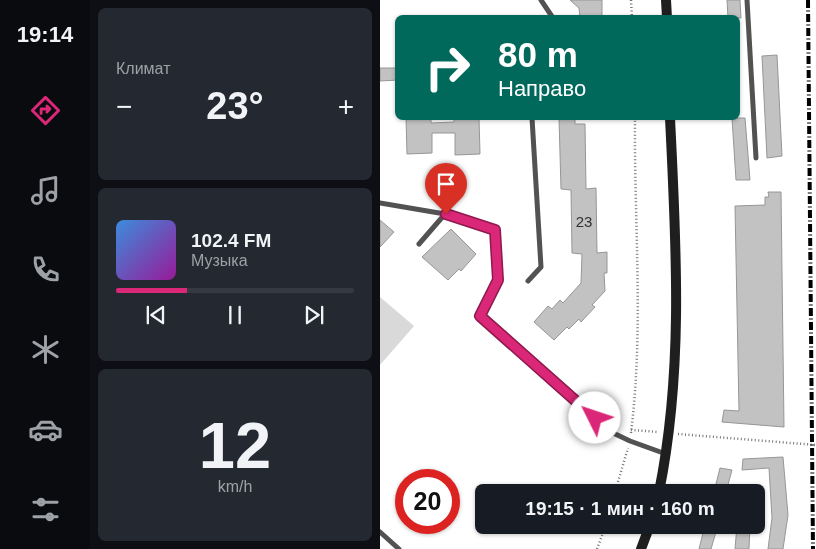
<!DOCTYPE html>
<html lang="ru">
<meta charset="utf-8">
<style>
:root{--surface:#171b24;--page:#242831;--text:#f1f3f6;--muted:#9ea1a6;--line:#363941;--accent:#db2777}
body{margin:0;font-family:Arial,sans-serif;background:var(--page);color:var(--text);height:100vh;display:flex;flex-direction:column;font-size:19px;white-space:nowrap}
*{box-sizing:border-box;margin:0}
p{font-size:16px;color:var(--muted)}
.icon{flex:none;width:28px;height:28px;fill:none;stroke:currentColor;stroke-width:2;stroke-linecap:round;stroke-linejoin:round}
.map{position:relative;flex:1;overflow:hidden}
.sheet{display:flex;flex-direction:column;gap:8px;padding:8px;background:#0d0f14;width:290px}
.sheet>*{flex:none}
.guide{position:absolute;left:15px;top:15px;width:345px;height:105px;border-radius:8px;box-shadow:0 1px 4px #0004;background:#00695c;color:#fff;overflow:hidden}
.speed{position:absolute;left:15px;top:469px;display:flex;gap:10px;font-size:25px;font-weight:700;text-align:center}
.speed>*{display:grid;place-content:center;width:65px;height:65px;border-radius:50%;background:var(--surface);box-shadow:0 1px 4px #0004;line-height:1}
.speed .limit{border:8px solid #d22;background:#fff;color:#111}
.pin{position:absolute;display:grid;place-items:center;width:42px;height:42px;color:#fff;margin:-51px -21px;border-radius:50% 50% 50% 0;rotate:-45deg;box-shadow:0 0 5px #0007}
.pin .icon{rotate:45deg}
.me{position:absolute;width:55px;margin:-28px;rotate:311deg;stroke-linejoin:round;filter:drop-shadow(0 0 4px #0008)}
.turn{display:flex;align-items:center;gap:18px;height:105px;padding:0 20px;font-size:22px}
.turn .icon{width:65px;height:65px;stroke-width:2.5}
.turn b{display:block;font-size:35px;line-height:42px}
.big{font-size:38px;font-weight:600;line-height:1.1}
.sheet .widget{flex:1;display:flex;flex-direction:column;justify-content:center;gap:8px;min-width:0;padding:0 18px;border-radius:8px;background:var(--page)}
.sheet .dial{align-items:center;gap:0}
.dial b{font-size:65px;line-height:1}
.song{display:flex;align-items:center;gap:15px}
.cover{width:60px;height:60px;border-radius:8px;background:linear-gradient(135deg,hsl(210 70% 55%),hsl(300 70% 35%))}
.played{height:5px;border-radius:2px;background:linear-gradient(90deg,var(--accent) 30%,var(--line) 30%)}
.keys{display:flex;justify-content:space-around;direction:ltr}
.heat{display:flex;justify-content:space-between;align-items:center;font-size:28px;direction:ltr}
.trip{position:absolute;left:95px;top:484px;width:290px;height:50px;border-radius:8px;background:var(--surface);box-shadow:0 1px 4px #0004;font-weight:600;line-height:50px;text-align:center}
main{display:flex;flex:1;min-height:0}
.dock{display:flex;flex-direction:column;width:90px;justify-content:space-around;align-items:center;background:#090b0e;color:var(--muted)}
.dock .icon{width:35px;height:35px}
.dock .active{color:var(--accent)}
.dock b{font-size:22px;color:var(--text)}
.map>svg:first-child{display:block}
.green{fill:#d9d9d9}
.building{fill:#c2c2c2;stroke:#969696}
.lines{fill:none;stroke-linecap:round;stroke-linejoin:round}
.path{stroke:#747474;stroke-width:2.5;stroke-dasharray:1 2.5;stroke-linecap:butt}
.lane{stroke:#525252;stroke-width:5}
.secondary{stroke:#1f1f1f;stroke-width:10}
.rail{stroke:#000;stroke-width:4;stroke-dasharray:8 2.5 1 2.5;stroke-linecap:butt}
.route-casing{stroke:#8e194d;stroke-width:12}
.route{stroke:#db2777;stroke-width:9}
.labels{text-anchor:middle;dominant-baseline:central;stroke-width:5;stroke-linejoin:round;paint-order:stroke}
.number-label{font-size:15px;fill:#303030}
</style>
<main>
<nav class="dock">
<b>19:14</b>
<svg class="icon active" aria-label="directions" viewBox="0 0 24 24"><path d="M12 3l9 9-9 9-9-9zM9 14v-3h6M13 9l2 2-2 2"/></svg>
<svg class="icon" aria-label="music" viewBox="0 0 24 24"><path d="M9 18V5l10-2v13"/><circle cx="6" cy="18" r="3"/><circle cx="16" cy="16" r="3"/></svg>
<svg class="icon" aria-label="phone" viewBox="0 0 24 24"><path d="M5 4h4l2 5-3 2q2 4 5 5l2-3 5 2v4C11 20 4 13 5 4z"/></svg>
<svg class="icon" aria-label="climate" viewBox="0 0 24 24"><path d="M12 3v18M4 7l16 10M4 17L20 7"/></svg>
<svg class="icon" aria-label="car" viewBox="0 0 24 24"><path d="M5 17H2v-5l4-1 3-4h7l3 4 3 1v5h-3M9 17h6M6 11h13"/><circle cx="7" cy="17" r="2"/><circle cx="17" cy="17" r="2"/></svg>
<svg class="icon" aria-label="filters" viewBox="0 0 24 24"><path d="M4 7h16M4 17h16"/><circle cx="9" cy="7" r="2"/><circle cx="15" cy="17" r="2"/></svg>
</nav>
<section class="sheet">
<div class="widget"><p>Климат</p>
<div class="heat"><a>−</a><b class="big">23°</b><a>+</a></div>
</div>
<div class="widget">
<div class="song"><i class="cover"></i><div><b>102.4 FM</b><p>Музыка</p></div></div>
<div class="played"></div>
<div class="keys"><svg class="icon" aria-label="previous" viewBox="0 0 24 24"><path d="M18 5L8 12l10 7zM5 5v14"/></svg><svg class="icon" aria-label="pause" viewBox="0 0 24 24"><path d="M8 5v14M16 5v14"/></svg><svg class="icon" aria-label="next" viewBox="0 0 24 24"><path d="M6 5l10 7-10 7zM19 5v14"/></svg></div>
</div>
<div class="widget dial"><b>12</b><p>km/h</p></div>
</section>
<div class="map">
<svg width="436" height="549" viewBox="0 0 436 549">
<rect width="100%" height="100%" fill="#fff"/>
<!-- green -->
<path class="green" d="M0,297L34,326L0,365Z"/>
<!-- building -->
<g class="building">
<path d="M190,0H222V18H200L199,8Z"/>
<path d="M347,0H360L361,18H348Z"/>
<path d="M397,55L402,156L387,158L382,56Z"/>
<path d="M0,68H18V80L0,81Z"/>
<path d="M26,118H51V123L74,122V118H99L100,154L75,155V133H52V153L27,154Z"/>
<path d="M179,118H195V124H205L206,189L216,188L217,253L227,252V273H224L225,291L212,305L215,307L201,322L199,319L189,329L187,327L174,340L154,322L168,306L172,309L180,300L183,303L201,283L202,254L192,253L191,190L181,189Z"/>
<path d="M352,118H365L370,180H356Z"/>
<path d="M388,192H401L404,427L342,422L344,410L359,411L355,206L385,205V197H389Z"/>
<path d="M0,220L14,232L0,247Z"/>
<path d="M71,229L96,254L81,271L79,269L68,280L42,257Z"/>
<path d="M403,457L408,515L403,549H388L392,518L389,468L362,470L363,459Z"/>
<path d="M340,468L352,470L346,492H334Z"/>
<path d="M325,525H338L331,549H319Z"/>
<path d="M357,525H370L369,549H355Z"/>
</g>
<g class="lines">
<!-- path -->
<g class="path">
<path d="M251,0L252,18"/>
<path d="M251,430L278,432"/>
<path d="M251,433C264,328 254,223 255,118"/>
<path d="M298,434L436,445"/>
<path d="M235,492L248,448"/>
<path d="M217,549L226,525"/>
</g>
<!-- lane -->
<g class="lane">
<path d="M161,0L173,18"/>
<path d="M367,0L376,158"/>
<path d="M0,203L65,214"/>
<path d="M39,244L65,214L115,230L117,280L100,316L229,431L250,441L286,454"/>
<path d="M148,281L161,267L152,118"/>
<path d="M0,532L19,549"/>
</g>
<!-- secondary -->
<g class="secondary">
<path d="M286,0L287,18"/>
<path d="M279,492C304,369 296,242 290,118"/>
<path d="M261,549L270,525"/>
</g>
<!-- rail -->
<path class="rail" d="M428,0L433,549"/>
</g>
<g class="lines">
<!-- route casing -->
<g class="route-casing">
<path id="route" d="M66,214L115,230L118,280L100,316L215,418"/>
</g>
<!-- route -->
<use href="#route" class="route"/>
</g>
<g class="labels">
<!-- number labels -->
<g class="number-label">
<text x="204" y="221">23</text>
</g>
</g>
</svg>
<div class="speed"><div class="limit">20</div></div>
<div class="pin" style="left:66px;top:214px;background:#d93025"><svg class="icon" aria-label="arrive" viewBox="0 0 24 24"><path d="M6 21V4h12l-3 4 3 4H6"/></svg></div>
<svg class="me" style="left:215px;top:418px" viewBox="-20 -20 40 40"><circle r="19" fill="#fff"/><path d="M0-13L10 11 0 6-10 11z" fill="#db2777"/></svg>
<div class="trip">19:15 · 1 мин · 160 m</div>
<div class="guide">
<div class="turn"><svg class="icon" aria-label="right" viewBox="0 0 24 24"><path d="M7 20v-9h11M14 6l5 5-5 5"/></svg><div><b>80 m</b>Направо</div></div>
</div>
</div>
</main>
